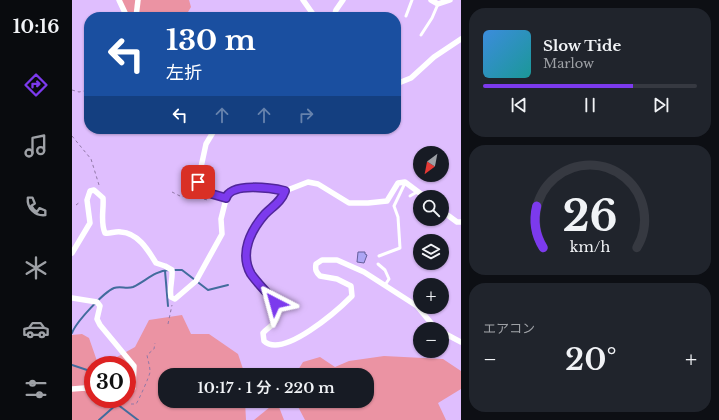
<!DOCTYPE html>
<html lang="ja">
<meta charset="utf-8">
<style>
:root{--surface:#171b24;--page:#20242c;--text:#f1f3f6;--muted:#9ea1a6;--line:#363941;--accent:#7c3aed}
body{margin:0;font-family:"Libre Baskerville","Noto Sans JP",serif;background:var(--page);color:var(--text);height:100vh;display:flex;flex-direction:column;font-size:15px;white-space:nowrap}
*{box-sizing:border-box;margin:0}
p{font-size:13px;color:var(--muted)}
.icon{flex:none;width:22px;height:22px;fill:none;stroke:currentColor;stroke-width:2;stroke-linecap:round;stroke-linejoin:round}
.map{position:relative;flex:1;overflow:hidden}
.sheet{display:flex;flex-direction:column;gap:8px;padding:8px;background:#0d0f14;width:258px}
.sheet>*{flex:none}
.guide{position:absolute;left:12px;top:12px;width:317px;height:122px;border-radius:16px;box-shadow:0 1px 3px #0004;background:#1a4fa0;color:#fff;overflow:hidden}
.needle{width:26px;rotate:212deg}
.fabs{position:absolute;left:341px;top:146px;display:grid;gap:8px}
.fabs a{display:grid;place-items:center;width:36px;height:36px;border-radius:50%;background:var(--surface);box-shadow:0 1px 3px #0004;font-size:20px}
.speed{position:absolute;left:12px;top:356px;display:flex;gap:8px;font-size:20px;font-weight:700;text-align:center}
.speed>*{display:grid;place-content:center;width:52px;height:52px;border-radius:50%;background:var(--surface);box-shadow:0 1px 3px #0004;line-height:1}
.speed .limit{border:6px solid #d22;background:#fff;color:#111}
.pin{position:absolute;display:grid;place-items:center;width:34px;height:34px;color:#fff;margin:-17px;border-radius:8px;box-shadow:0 2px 6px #0006}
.me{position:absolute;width:44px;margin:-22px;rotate:321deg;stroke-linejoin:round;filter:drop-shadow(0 0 3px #0008)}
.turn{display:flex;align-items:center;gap:14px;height:84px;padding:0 16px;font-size:18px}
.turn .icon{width:52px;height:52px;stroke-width:2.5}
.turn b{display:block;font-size:28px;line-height:34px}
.lanes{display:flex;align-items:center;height:38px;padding:0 16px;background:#0003;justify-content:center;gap:20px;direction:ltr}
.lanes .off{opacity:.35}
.big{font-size:30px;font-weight:600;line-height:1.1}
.sheet .tile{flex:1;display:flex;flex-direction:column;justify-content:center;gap:6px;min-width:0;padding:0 14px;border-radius:16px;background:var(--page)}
.sheet .dial{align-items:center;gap:0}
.dial svg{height:104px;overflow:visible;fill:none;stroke:var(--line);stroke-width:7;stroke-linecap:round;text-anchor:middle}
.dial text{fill:var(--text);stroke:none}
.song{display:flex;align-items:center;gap:12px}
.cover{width:48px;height:48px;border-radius:6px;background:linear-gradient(135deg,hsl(210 70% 55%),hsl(180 70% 35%))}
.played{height:4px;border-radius:2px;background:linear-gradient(90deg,var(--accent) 70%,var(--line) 70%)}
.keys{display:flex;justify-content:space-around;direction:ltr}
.heat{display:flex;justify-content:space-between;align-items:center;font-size:22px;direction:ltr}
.trip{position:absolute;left:86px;top:368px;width:216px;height:40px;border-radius:16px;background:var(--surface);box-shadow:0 1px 3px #0004;font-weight:600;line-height:40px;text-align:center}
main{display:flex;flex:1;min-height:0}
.menu{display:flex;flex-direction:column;width:72px;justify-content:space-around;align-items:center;background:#090b0e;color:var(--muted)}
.menu .icon{width:28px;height:28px}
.menu .on{color:var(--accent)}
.menu b{font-size:18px;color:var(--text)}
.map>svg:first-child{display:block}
.green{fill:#eb93a3;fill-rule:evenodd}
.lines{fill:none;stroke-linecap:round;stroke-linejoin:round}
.stream{stroke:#426c9d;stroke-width:2}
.building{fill:#ada5f5;stroke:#655e9b}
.path{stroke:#9178a7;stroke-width:1;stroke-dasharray:3 3;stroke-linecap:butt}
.service{stroke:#fff;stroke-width:3}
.minor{stroke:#fff;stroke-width:5.5}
.route-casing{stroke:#51269a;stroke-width:10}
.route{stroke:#7c3aed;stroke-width:7}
</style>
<main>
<nav class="menu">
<b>10:16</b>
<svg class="icon on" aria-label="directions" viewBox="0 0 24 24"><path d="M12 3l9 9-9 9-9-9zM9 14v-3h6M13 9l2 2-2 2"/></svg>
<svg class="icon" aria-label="music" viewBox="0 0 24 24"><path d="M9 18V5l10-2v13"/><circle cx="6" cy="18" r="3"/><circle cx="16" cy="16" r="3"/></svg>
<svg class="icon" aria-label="phone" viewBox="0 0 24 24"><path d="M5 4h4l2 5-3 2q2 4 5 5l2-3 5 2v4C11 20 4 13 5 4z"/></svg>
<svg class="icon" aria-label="climate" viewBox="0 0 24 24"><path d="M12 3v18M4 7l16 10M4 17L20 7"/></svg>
<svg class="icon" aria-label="car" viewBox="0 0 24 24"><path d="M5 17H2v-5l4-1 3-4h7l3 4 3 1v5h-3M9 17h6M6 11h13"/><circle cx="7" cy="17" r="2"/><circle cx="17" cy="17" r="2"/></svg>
<svg class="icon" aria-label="filters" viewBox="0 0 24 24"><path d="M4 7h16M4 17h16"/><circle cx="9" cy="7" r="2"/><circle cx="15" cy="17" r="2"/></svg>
</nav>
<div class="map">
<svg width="389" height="420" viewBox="0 0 389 420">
<rect width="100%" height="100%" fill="#dfbefe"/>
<!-- green -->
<g class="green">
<path d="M47,0H117L119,7L113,17H60L48,7Z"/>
<path d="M110,315L119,334H137L166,354L173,375H93V401H173L174,420H0V335L10,334L17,338L25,361L36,362L63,347L77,320ZM21,365H55V399H21Z"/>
<path d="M312,356L371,359L389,371V389L366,403L374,420H233L223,401H295V375H223L231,362L248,357L263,367L277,361Z"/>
<path d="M198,407H207L212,420H182Z"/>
</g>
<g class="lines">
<!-- stream -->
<g class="stream">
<path d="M101,270H110L136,290L156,285"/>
<path d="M93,271L96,306"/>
<path d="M0,333C4,322 32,292 42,288C48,286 55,289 61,287C74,281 82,271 97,270"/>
<path d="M0,365L21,372"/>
<path d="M45,404L66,420"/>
<path d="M27,420L45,404L43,402"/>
</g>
</g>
<!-- building -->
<path class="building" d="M286,252H293V254L295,255L292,263L285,262Z"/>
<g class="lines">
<!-- path -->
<g class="path">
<path d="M0,90L7,92L17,90"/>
<path d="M0,136L19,159L27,185"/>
<path d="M100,192L110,197L116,193L121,197L136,200"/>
<path d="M4,205L8,202"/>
<path d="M96,324L100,305"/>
<path d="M59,404H64C66,402 78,375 78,372C78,366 76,361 75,355L82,349L83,343"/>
</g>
<!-- service -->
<g class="service">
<path d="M334,16L340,0"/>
<path d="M349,35L360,18L366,4"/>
<path d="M324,54L328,83"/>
<path d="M338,196L345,192"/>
<path d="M307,256L328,248L326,217L322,206L333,183"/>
<path d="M306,264L313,270L317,279L313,285"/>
</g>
<!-- minor -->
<g class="minor">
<path d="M47,0L55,17"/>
<path d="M231,0L243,17"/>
<path d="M359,0L366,4L378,0"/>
<path d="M64,17L66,0"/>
<path d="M262,17L264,10L271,0"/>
<path d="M324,84L339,78L362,57L389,39"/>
<path d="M143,129L134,144L126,181L140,194L154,198"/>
<path d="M213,191C209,201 203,204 195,211C182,224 172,241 175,260C177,279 212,301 205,318C203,325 196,327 191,333L192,341C211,359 266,310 280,296L279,286L265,279L248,276C244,272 243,270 244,264L250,260H265L292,272L345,306L364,329"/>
<path d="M370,211L385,222H389"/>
<path d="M0,253L18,223L15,200L18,191L22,190L31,198C32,209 28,222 33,233C38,234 43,231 49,232C66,233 76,250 84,263L93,266L100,270C101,279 97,289 99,297L103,299L124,281L150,234L149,219L155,195L160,191L173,187L195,188L213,191L236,182L246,184L277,203H296L315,201L326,183L333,182L353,197"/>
<path d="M0,298L25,302L28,306L25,319L28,325L62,366L61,388L55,397"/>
<path d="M370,332L389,342"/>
<path d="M0,389L13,388L21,392"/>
<path d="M29,399L30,401H51L53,399"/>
</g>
</g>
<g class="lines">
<!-- route casing -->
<g class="route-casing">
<path id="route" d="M126,182L140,194L154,198C159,182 200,188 213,191C209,202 201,206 193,214C179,230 167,253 179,274C186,284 196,293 203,303"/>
</g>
<!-- route -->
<use href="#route" class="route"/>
</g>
</svg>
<div class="fabs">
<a><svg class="needle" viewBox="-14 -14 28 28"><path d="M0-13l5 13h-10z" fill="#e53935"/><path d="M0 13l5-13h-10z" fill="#9ea1a6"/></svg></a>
<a><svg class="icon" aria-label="search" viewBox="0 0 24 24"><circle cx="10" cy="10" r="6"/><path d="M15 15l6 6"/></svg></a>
<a><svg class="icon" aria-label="layers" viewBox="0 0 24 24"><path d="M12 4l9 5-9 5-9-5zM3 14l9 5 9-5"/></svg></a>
<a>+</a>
<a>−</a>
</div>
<div class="speed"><div class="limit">30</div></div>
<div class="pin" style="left:126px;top:182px;background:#d93025"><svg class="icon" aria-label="arrive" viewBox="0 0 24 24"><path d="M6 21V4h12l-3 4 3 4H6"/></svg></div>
<svg class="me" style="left:203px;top:303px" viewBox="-20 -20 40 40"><path d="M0-17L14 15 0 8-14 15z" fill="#7c3aed" stroke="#fff" stroke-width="4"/></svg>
<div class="trip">10:17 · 1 分 · 220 m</div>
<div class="guide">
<div class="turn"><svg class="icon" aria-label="left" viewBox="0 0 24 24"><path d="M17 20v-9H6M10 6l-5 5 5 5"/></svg><div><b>130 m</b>左折</div></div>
<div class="lanes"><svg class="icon" aria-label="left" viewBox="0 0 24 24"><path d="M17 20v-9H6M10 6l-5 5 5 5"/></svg><svg class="icon off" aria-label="ahead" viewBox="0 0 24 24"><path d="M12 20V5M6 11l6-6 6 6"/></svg><svg class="icon off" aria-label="ahead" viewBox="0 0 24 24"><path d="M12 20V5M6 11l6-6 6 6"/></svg><svg class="icon off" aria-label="right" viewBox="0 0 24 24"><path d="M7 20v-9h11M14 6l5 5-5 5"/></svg></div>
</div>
</div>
<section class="sheet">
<div class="tile">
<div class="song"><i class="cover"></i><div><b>Slow Tide</b><p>Marlow</p></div></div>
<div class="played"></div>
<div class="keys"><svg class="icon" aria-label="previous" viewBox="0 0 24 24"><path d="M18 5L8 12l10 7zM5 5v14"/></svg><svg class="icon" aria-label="pause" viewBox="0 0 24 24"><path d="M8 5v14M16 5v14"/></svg><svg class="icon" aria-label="next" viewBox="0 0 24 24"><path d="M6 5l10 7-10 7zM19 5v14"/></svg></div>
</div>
<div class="tile dial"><svg viewBox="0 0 100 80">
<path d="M14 69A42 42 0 1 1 86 69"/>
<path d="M14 69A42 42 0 0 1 9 37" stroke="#7c3aed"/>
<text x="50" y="56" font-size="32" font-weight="700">26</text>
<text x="50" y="72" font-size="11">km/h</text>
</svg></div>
<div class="tile"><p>エアコン</p>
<div class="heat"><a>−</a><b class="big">20°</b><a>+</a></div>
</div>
</section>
</main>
